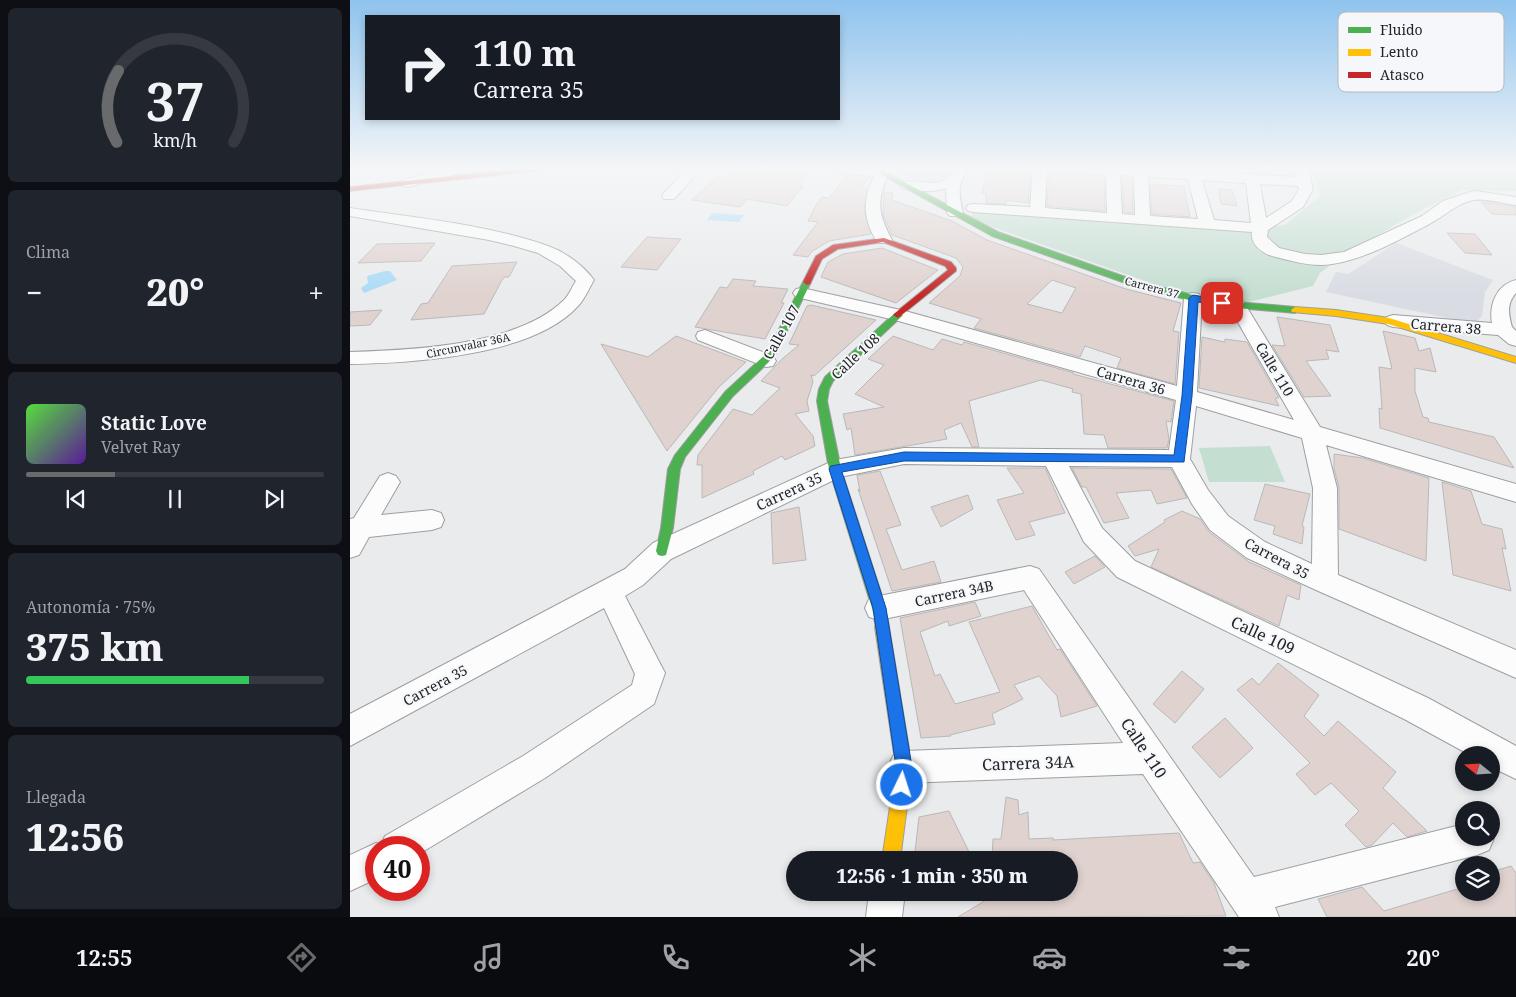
<!DOCTYPE html>
<html lang="es">
<meta charset="utf-8">
<style>
:root{--surface:#171b24;--page:#20242c;--text:#f1f3f6;--muted:#9ea1a6;--line:#363941;--accent:#686a6b}
body{margin:0;font-family:"Noto Serif",serif;background:var(--page);color:var(--text);height:100vh;display:flex;flex-direction:column;font-size:19px;white-space:nowrap}
*{box-sizing:border-box;margin:0}
p{font-size:16px;color:var(--muted)}
.icon{flex:none;width:28px;height:28px;fill:none;stroke:currentColor;stroke-width:2;stroke-linecap:round;stroke-linejoin:round}
.map{position:relative;flex:1;overflow:hidden}
.sheet{display:flex;flex-direction:column;gap:8px;padding:8px;background:#0d0f14;width:350px}
.sheet>*{flex:none}
.top-card{position:absolute;left:15px;top:15px;width:475px;height:105px;border-radius:0px;box-shadow:0 2px 8px #0003;background:#171b24;color:var(--text);overflow:hidden}
.needle{width:32px;rotate:288deg}
.buttons{position:absolute;left:1105px;top:746px;display:grid;gap:10px}
.buttons a{display:grid;place-items:center;width:45px;height:45px;border-radius:50%;background:var(--surface);box-shadow:0 2px 8px #0003;font-size:25px}
.speed{position:absolute;left:15px;top:836px;display:flex;gap:10px;font-size:25px;font-weight:700;text-align:center}
.speed>*{display:grid;place-content:center;width:65px;height:65px;border-radius:50%;background:var(--surface);box-shadow:0 2px 8px #0003;line-height:1}
.speed .limit{border:8px solid #d22;background:#fff;color:#111}
.pin{position:absolute;display:grid;place-items:center;width:42px;height:42px;color:#fff;margin:-21px;border-radius:10px;box-shadow:0 2px 8px #0006}
.me{position:absolute;width:55px;margin:-28px;rotate:4deg;stroke-linejoin:round;filter:drop-shadow(0 0 4px #0008)}
.turn{display:flex;align-items:center;gap:18px;height:105px;padding:0 25px;font-size:22px}
.turn .icon{width:65px;height:65px;stroke-width:2.5}
.turn b{display:block;font-size:35px;line-height:42px}
.big{font-size:38px;font-weight:800;line-height:1.1}
.sheet .widget{flex:1;display:flex;flex-direction:column;justify-content:center;gap:8px;min-width:0;padding:0 18px;border-radius:8px;background:var(--page)}
.sheet .dial{align-items:center;gap:0}
.dial svg{height:130px;overflow:visible;fill:none;stroke:var(--line);stroke-width:7;stroke-linecap:round;text-anchor:middle}
.dial text{fill:var(--text);stroke:none}
.song{display:flex;align-items:center;gap:15px}
.cover{width:60px;height:60px;border-radius:8px;background:linear-gradient(135deg,hsl(110 70% 55%),hsl(270 70% 35%))}
.played{height:5px;border-radius:2px;background:linear-gradient(90deg,var(--accent) 30%,var(--line) 30%)}
.keys{display:flex;justify-content:space-around;direction:ltr}
.heat{display:flex;justify-content:space-between;align-items:center;font-size:28px;direction:ltr}
.charge{height:8px;border-radius:4px;background:linear-gradient(90deg,#34c759 75%,var(--line) 0)}
.trip{position:absolute;left:436px;top:851px;width:292px;height:50px;border-radius:25px;background:var(--surface);box-shadow:0 2px 8px #0003;font-weight:800;line-height:50px;text-align:center}
.menu{display:flex;height:80px;justify-content:space-around;align-items:center;background:#090b0e;color:var(--muted)}
.menu .icon{width:35px;height:35px}
.menu .selected{color:var(--accent)}
.menu b{font-size:22px;color:var(--text)}
main{display:flex;flex:1;min-height:0}
.map>svg:first-child{display:block}
.built{fill:#d9dce3}
.green{fill:#c4ded1}
.water{fill:#abdaf7}
.building{fill:#dfd2cf;stroke:#b9b9ba;fill-rule:evenodd}
.lines{fill:none;stroke-linecap:round;stroke-linejoin:round}
.street-casing{stroke:#9e9fa0;stroke-width:2}
.fast-casing{stroke:#9e9fa0;stroke-width:2}
.slow-casing{stroke:#9e9fa0;stroke-width:2}
.jam-casing{stroke:#9e9fa0;stroke-width:2}
.street{fill:#fcfcfc;fill-rule:evenodd}
.fast{fill:#4caf50;fill-rule:evenodd}
.slow{fill:#ffc107;fill-rule:evenodd}
.jam{fill:#c62828;fill-rule:evenodd}
.route{fill:#1a73e8;stroke:#114b97}
.labels{text-anchor:middle;dominant-baseline:central;stroke-width:4;stroke-linejoin:round;paint-order:stroke}
.far-street-label{font-size:11px;fill:#232425;stroke:#f5f7fb}
.street-label{font-size:14px;fill:#232425;stroke:#f5f7fb}
.near-street-label{font-size:16px;fill:#232425;stroke:#f5f7fb}
.key{fill:#f5f7fb;stroke:#b6b8bb;stroke-width:1}
.key-label{font-size:14px;fill:#232425}
</style>
<main>
<section class="sheet">
<div class="widget dial"><svg viewBox="0 0 100 80">
<path d="M14 69A42 42 0 1 1 86 69"/>
<path d="M14 69A42 42 0 0 1 15 25" stroke="#686a6b"/>
<text x="50" y="56" font-size="32" font-weight="700">37</text>
<text x="50" y="72" font-size="11">km/h</text>
</svg></div>
<div class="widget"><p>Clima</p>
<div class="heat"><a>−</a><b class="big">20°</b><a>+</a></div>
</div>
<div class="widget">
<div class="song"><i class="cover"></i><div><b>Static Love</b><p>Velvet Ray</p></div></div>
<div class="played"></div>
<div class="keys"><svg class="icon" aria-label="previous" viewBox="0 0 24 24"><path d="M18 5L8 12l10 7zM5 5v14"/></svg><svg class="icon" aria-label="pause" viewBox="0 0 24 24"><path d="M8 5v14M16 5v14"/></svg><svg class="icon" aria-label="next" viewBox="0 0 24 24"><path d="M6 5l10 7-10 7zM19 5v14"/></svg></div>
</div>
<div class="widget"><p>Autonomía · 75%</p><b class="big">375 km</b><div class="charge"></div></div>
<div class="widget"><p>Llegada</p><b class="big">12:56</b></div>
</section>
<div class="map">
<svg width="1166" height="917" viewBox="0 0 1166 917">
<rect width="100%" height="100%" fill="#e9ebed"/>
<!-- built -->
<g class="built">
<path d="M540,168H601L593,179L577,184L559,182Z"/>
<path d="M1046,243L1143,280L1135,292L1132,316L1127,321L1107,320L976,292L986,272L998,274Z"/>
</g>
<!-- green -->
<g class="green">
<path d="M962,168H1166V191L1113,190L1075,208L998,252L970,273L963,286L887,305L843,298L620,219L623,212L910,228L935,225L970,196Z"/>
<path d="M920,446L935,482H859L849,448Z"/>
</g>
<!-- water -->
<g class="water">
<path d="M362,213L394,215L389,222L357,220Z"/>
<path d="M35,271H40L47,280L14,293L11,288L18,283L17,276Z"/>
</g>
<!-- building -->
<g class="building">
<path d="M386,168H462L447,185L453,186L437,206L397,199L390,207L342,200L368,176L376,177Z"/>
<path d="M639,168H681L678,203L656,200V204L636,203L637,198H635L636,193H632Z"/>
<path d="M704,168L715,169L719,173L724,174L754,176L755,211L697,206L699,169Z"/>
<path d="M497,175L518,177L512,188L517,189L514,210L521,234L479,241L461,252L458,257L443,255L468,222L458,221L466,205L472,197L479,198Z"/>
<path d="M772,178L782,179L783,213L774,212Z"/>
<path d="M800,184L834,186L840,217L802,214Z"/>
<path d="M868,189L882,190L887,206L871,204Z"/>
<path d="M534,192L543,193L542,200L602,221L637,240L776,289L831,303L823,331L829,332L825,384L767,368L771,358L735,346L730,357L624,328L631,319L579,303L610,276L613,267L606,258L542,235L533,214ZM702,280L726,288L712,313L677,304Z"/>
<path d="M1131,202L1166,207V215L1142,214Z"/>
<path d="M1097,233L1125,234L1142,255L1115,253Z"/>
<path d="M297,237L331,239L307,270L271,267Z"/>
<path d="M85,243L71,261L8,263L27,244Z"/>
<path d="M532,248L588,270L546,303L471,277L478,262L493,254Z"/>
<path d="M167,262L159,277H155L152,280L134,314L61,320L71,304L78,303L102,266Z"/>
<path d="M383,279L406,281L403,286L438,289L431,303H434L415,339L345,327L370,287L377,288Z"/>
<path d="M461,305L526,320L464,376L461,375L463,382L457,401L459,411L445,414L463,436L465,446L435,460L432,456L403,471L404,474L352,498V465H347L348,455L383,409L402,415L430,388L411,381L432,359L449,345L439,344L457,306Z"/>
<path d="M32,310L20,325L0,326V312Z"/>
<path d="M927,317L980,325L989,352L976,350L979,359L956,361L981,396L954,397L922,345L935,346Z"/>
<path d="M1033,331L1065,338L1069,351L1080,348L1086,372L1065,368V391L1073,417L1078,418L1079,422L1144,437L1164,468L1030,428L1029,408L1032,409L1029,367L1042,369Z"/>
<path d="M326,336L396,362L369,387L317,451L251,344L298,357Z"/>
<path d="M543,336L583,350L592,339L612,345L614,342L724,373L723,374L824,401L821,422L816,421L819,439L817,448H758L754,435L734,434L731,394L722,392L723,389L691,380L619,401L629,447H622L611,423L594,430L597,439L505,455L501,428L497,430L493,414L534,407L505,394L534,365L518,359Z"/>
<path d="M852,337L875,342V339L897,342L929,398H925L929,406L849,388Z"/>
<path d="M984,454L1013,458L1079,478L1076,561L989,529V488L984,468Z"/>
<path d="M657,468H695L715,513L679,522L685,535L666,540L647,500L674,493Z"/>
<path d="M722,468L821,469L837,498L807,504L801,490L766,493L779,518L754,523L736,487H732Z"/>
<path d="M530,471L551,525L536,529L552,570L584,561L591,582L542,591L508,489L510,492L507,475Z"/>
<path d="M1092,482L1121,491L1132,524L1152,529L1156,549L1152,548L1161,591L1103,575Z"/>
<path d="M915,484L960,494L952,526L954,527L952,544L923,534L925,526L904,520Z"/>
<path d="M618,495L623,509L591,527L581,507Z"/>
<path d="M449,507L456,560L423,564L421,513Z"/>
<path d="M832,511L850,519L859,532L899,562L951,585L949,600L937,595L929,626L801,567L809,549L785,556L778,546L815,522L814,520Z"/>
<path d="M745,556L755,567L724,584L715,572Z"/>
<path d="M625,602L631,616L599,626L598,621L570,632L585,676L590,674L605,704L650,692L619,622L682,606L707,650L710,649L747,706L711,717L707,696L689,676L664,685L673,699L642,714L645,724L600,735L601,736L571,738L550,618Z"/>
<path d="M928,663L969,695L954,716L974,736L988,721L1046,772L1033,788L1077,831L1057,837L1043,823L1022,845L1016,847L995,825L1009,811L981,783L965,795L946,774L960,763L887,690L902,678L909,685Z"/>
<path d="M832,671L854,689L825,723L803,704Z"/>
<path d="M875,718L903,748L870,778L842,747Z"/>
<path d="M656,797L668,800L669,815L678,812L679,839L703,838V840L829,833L843,863L850,862L864,883L876,916L608,917L641,897V892H722L720,860H642L643,839H651Z"/>
<path d="M599,811L621,856L581,858L583,860H564L569,817Z"/>
<path d="M1161,866L1166,873V917H977L968,899L1012,887L1034,911L1114,887V892H1141V872Z"/>
</g>
<g class="lines">
<!-- street casing -->
<g class="street-casing">
<g id="street">
<path d="M98,168H120L118,171L58,187L53,186L51,183L53,180Z"/>
<path d="M330,168H346L342,172L344,177L324,199H314L312,196L314,193L330,176L328,171Z"/>
<path d="M476,168H522L537,170L539,173C526,201 528,213 542,240L540,243H528C513,221 512,200 524,176L483,172Z"/>
<path d="M605,168H620C606,185 609,192 613,213L610,216H600L597,213L596,188C583,193 565,191 552,188L550,185L552,182C566,179 586,188 598,178C600,176 602,170 605,168Z"/>
<path d="M683,168H697L695,208L757,213L756,174L724,172L719,171L717,168H798L836,171L835,168H849L850,171L946,177L944,168H958L963,189L953,207L918,230L917,237L929,248L955,254L971,255L994,252L1072,216L1093,201L1120,192L1125,191L1166,197V205C1154,204 1136,198 1124,200C1107,203 1096,215 1081,223C1049,240 1007,264 971,265C954,265 938,260 922,256C912,253 900,244 902,232L623,212L618,211L616,208L618,205L623,204L680,207ZM770,175L784,176L785,215L772,214ZM798,177L838,179L848,219L800,216ZM852,180L896,183L901,223L864,220ZM910,184L948,186L949,189L942,201L916,218Z"/>
<path d="M0,208C66,218 136,224 198,246C215,252 233,265 244,280C239,288 235,299 228,306C183,356 63,363 0,364V352C62,350 167,346 214,300C219,295 222,287 226,281L210,266L188,253L164,246L139,240L0,216Z"/>
<path d="M1166,280V293C1156,304 1159,315 1162,327L1166,331V346L1159,344L1148,335L1043,327L1037,325L1034,321L1037,317L1043,315L1142,323C1139,305 1146,285 1166,280Z"/>
<path d="M452,288L555,311L827,386L834,298L837,294L843,293L849,294L852,298L847,392L944,420L878,305L881,301L887,300L893,301L970,427L1166,484V502L976,445L987,488L988,575L1166,650V678L966,590L897,558L860,530L842,504L822,467L719,466L752,528L785,561L1078,698L1166,746V779L1141,767V755H1120L1056,720L767,577L734,542L696,466L554,464L490,477L321,559L293,585L275,596L315,673L304,704L195,778L69,854V848H26V879L0,891V855L26,843L31,845L35,836L173,756L282,685L285,674L254,608L0,746V714L275,569L303,543L485,460L554,448L819,450L826,400L545,320L446,297L443,293L446,289ZM846,406L952,438L963,488L962,564L915,542L878,516L858,490L840,459Z"/>
<path d="M355,330L423,356L426,361L423,366L416,367L348,340L346,336L348,332Z"/>
<path d="M38,473L46,476L50,482L31,515L82,510L91,513L94,520L91,527L82,530L19,537L9,555L0,558V519L4,518L30,476Z"/>
<path d="M680,566L689,569L904,877L1114,824V838H1141V831L1144,838L1139,850L1127,855L925,907L929,917H889L793,774L554,783L543,778L538,767L543,756L554,751L773,743L674,590L529,620L519,617L515,608L519,599L529,596Z"/>
<path d="M519,892H555L552,917H516Z"/>
</g>
</g>
<!-- fast casing -->
<g class="fast-casing">
<g id="fast">
<path d="M528,168H534L535,172L648,232L787,281L843,295L887,302L945,307L949,310L945,313L887,308L843,301L781,285L642,236L530,174Z"/>
<path d="M457,279L461,282L424,357L383,396L335,457L330,469L323,528L316,555L312,556L308,555L306,551L311,528L318,469L325,455L375,392L417,353L453,282Z"/>
<path d="M548,312L553,315L551,317L483,381L479,389L477,401L491,469L536,608L539,627L537,632L532,633L527,632L522,608L479,469L467,401L469,389L475,377L545,313Z"/>
</g>
</g>
<!-- slow casing -->
<g class="slow-casing">
<g id="slow">
<path d="M945,307L986,310L1039,318L1166,357V363L1038,324L986,316L942,312L941,310Z"/>
<path d="M532,621L537,622L539,627L562,767L550,860H532L546,767L525,627L527,622Z"/>
</g>
</g>
<!-- jam casing -->
<g class="jam-casing">
<g id="jam">
<path d="M177,168H197L194,170L0,191V187Z"/>
<path d="M534,238L601,262L606,268V271L548,318L543,315L545,313L598,270L595,266L533,242L488,249L472,259L460,284L457,285L453,282L466,256L483,245Z"/>
</g>
</g>
<!-- street -->
<use href="#street" class="street"/>
<!-- fast -->
<use href="#fast" class="fast"/>
<!-- slow -->
<use href="#slow" class="slow"/>
<!-- jam -->
<use href="#jam" class="jam"/>
</g>
<!-- sky -->
<linearGradient id="sky" x2="0" y2="1"><stop stop-color="#8fc3ee"/><stop offset="0.57" stop-color="#f5f6f7"/><stop offset="1" stop-color="#f5f6f7" stop-opacity="0"/></linearGradient>
<rect width="1166" height="296" fill="url(#sky)"/>
<!-- route -->
<path class="route" d="M843,295L872,300L877,303L872,306L848,302L842,396L834,462L554,461L492,472L536,608L562,767L557,791L552,794L546,791L543,785L546,767L523,608L479,469L481,466L554,452L824,455L832,396L839,298Z"/>
<g class="labels">
<!-- far-street labels -->
<g class="far-street-label">
<text transform="translate(802 287) rotate(15)">Carrera 37</text>
<text transform="translate(118 345) rotate(-12)">Circunvalar 36A</text>
</g>
<!-- street labels -->
<g class="street-label">
<text transform="translate(1096 326) rotate(5)">Carrera 38</text>
<text transform="translate(431 332) rotate(-61)">Calle 107</text>
<text transform="translate(505 356) rotate(-43)">Calle 108</text>
<text transform="translate(925 369) rotate(59)">Calle 110</text>
<text transform="translate(781 380) rotate(16)">Carrera 36</text>
<text transform="translate(439 491) rotate(-25)">Carrera 35</text>
<text transform="translate(927 558) rotate(28)">Carrera 35</text>
<text transform="translate(604 593) rotate(-12)">Carrera 34B</text>
<text transform="translate(85 685) rotate(-28)">Carrera 35</text>
</g>
<!-- near-street labels -->
<g class="near-street-label">
<text transform="translate(913 635) rotate(25)">Calle 109</text>
<text transform="translate(794 748) rotate(56)">Calle 110</text>
<text transform="translate(678 763) rotate(-2)">Carrera 34A</text>
</g>
</g>
<!-- legend -->
<rect x="988" y="12" width="166" height="80" rx="8" class="key"/>
<rect x="998" y="27" width="23" height="6" fill="#4caf50"/>
<rect x="998" y="49" width="23" height="7" fill="#ffc107"/>
<rect x="998" y="72" width="23" height="6" fill="#c62828"/>
<g class="key-label">
<text x="1030" y="35">Fluido</text>
<text x="1030" y="57">Lento</text>
<text x="1030" y="80">Atasco</text>
</g>
</svg>
<div class="buttons">
<a><svg class="needle" viewBox="-14 -14 28 28"><path d="M0-13l5 13h-10z" fill="#e53935"/><path d="M0 13l5-13h-10z" fill="#9ea1a6"/></svg></a>
<a><svg class="icon" aria-label="search" viewBox="0 0 24 24"><circle cx="10" cy="10" r="6"/><path d="M15 15l6 6"/></svg></a>
<a><svg class="icon" aria-label="layers" viewBox="0 0 24 24"><path d="M12 4l9 5-9 5-9-5zM3 14l9 5 9-5"/></svg></a>
</div>
<div class="speed"><div class="limit">40</div></div>
<div class="pin" style="left:872px;top:303px;background:#d93025"><svg class="icon" aria-label="arrive" viewBox="0 0 24 24"><path d="M6 21V4h12l-3 4 3 4H6"/></svg></div>
<svg class="me" style="left:552px;top:785px" viewBox="-20 -20 40 40"><circle r="17" fill="#1a73e8" stroke="#fff" stroke-width="3"/><path d="M0-11L8 9 0 5-8 9z" fill="#fff"/></svg>
<div class="trip">12:56 · 1 min · 350 m</div>
<div class="top-card">
<div class="turn"><svg class="icon" aria-label="right" viewBox="0 0 24 24"><path d="M7 20v-9h11M14 6l5 5-5 5"/></svg><div><b>110 m</b>Carrera 35</div></div>
</div>
</div>
</main>
<nav class="menu">
<b>12:55</b>
<svg class="icon selected" aria-label="directions" viewBox="0 0 24 24"><path d="M12 3l9 9-9 9-9-9zM9 14v-3h6M13 9l2 2-2 2"/></svg>
<svg class="icon" aria-label="music" viewBox="0 0 24 24"><path d="M9 18V5l10-2v13"/><circle cx="6" cy="18" r="3"/><circle cx="16" cy="16" r="3"/></svg>
<svg class="icon" aria-label="phone" viewBox="0 0 24 24"><path d="M5 4h4l2 5-3 2q2 4 5 5l2-3 5 2v4C11 20 4 13 5 4z"/></svg>
<svg class="icon" aria-label="climate" viewBox="0 0 24 24"><path d="M12 3v18M4 7l16 10M4 17L20 7"/></svg>
<svg class="icon" aria-label="car" viewBox="0 0 24 24"><path d="M5 17H2v-5l4-1 3-4h7l3 4 3 1v5h-3M9 17h6M6 11h13"/><circle cx="7" cy="17" r="2"/><circle cx="17" cy="17" r="2"/></svg>
<svg class="icon" aria-label="filters" viewBox="0 0 24 24"><path d="M4 7h16M4 17h16"/><circle cx="9" cy="7" r="2"/><circle cx="15" cy="17" r="2"/></svg>
<b>20°</b>
</nav>
